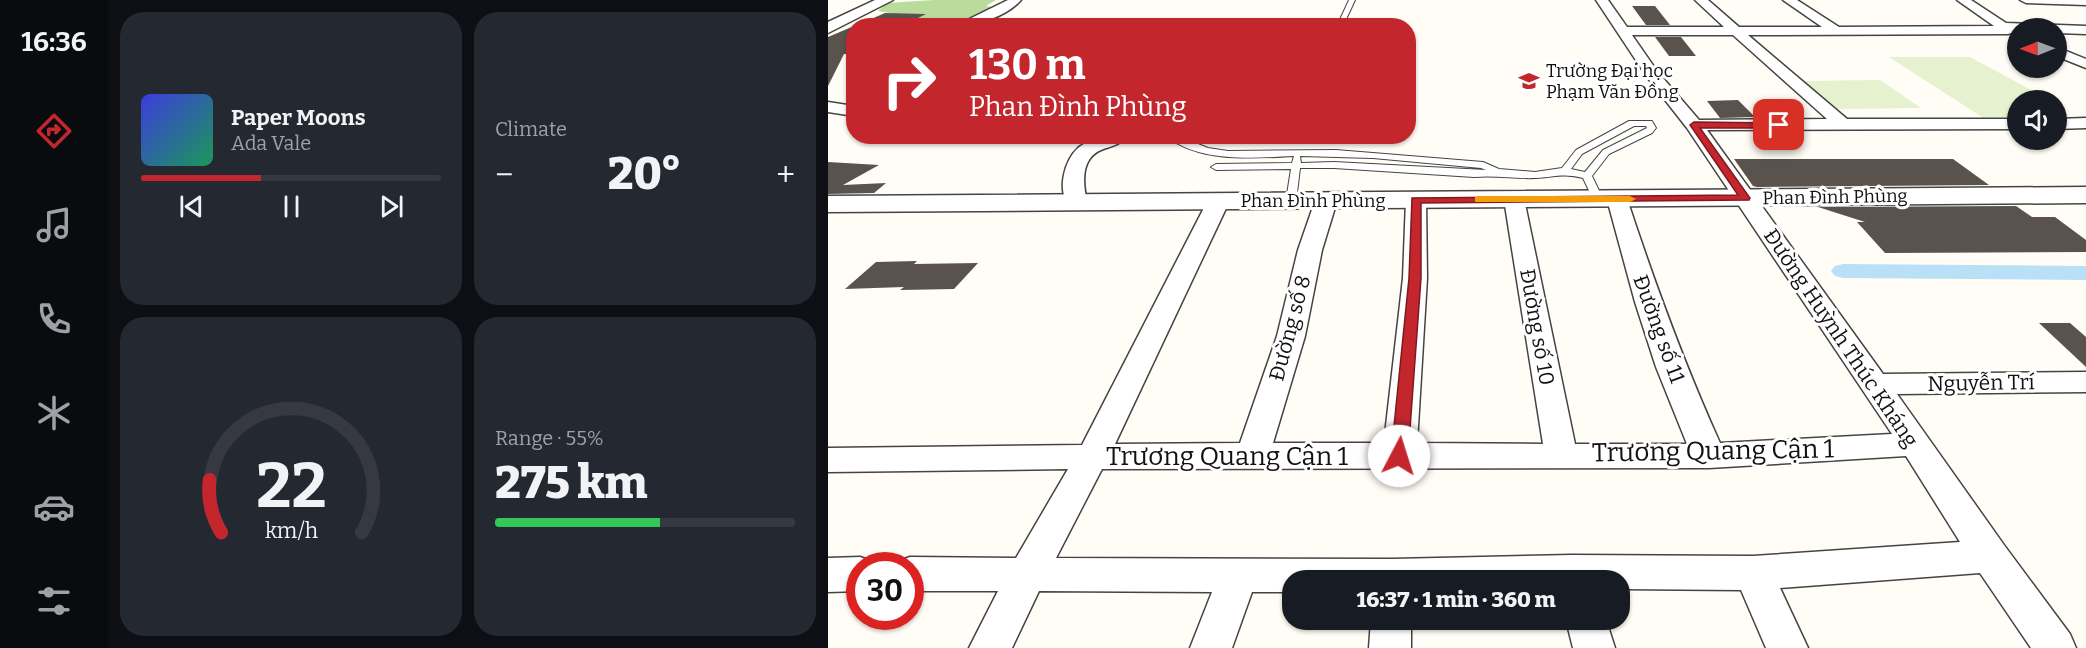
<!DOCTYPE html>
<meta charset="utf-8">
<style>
:root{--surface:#171b24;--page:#242831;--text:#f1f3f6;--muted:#9ea1a6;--line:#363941;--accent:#c4262e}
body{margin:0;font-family:Bitter,serif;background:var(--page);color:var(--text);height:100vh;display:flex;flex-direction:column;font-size:22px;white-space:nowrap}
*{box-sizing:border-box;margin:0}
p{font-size:20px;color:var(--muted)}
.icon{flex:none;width:33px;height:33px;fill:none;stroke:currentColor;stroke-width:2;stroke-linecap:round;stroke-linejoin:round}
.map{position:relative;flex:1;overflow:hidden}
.side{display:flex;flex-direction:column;gap:12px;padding:12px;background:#0d0f14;width:720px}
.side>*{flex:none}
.guide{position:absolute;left:18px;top:18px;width:570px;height:126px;border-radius:24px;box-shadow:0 2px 4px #0004;background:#c4262e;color:#fff;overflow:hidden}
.needle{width:39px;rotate:269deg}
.tools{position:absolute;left:1179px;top:18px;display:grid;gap:12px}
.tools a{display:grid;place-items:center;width:60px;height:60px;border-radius:50%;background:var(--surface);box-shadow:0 2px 4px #0004;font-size:30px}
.speed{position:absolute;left:18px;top:552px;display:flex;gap:12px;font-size:30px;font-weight:700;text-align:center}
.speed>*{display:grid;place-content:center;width:78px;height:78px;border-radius:50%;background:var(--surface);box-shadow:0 2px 4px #0004;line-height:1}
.speed .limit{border:9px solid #d22;background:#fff;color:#111}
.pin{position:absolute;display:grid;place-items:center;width:51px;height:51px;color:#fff;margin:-26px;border-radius:12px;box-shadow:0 3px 9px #0006}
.me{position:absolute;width:66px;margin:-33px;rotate:5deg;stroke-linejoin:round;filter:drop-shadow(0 0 4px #0008)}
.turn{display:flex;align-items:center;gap:21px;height:126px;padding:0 24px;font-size:27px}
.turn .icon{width:78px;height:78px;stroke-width:2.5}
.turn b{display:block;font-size:42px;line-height:51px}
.big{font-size:45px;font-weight:800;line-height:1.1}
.side .widget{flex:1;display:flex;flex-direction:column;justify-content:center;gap:9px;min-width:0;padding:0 21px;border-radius:24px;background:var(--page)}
.side .dial{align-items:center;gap:0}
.dial svg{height:156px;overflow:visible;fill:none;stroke:var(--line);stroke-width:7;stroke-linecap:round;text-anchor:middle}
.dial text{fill:var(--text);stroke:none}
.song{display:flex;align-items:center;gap:18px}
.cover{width:72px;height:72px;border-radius:9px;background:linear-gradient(135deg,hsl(240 70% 55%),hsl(150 70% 35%))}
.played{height:6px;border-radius:3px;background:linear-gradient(90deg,var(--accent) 40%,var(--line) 40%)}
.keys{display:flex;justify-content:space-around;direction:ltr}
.heat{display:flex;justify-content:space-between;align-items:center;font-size:33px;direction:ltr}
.charge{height:9px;border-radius:4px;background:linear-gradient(90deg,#34c759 55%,var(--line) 0)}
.side .tiles{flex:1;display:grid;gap:12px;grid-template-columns:repeat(2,1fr)}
.trip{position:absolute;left:454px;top:570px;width:348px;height:60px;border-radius:24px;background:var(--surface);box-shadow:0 2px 4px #0004;font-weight:800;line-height:60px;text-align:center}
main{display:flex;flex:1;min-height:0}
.menu{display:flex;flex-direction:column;width:108px;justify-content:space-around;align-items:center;background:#090b0e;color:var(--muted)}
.menu .icon{width:42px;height:42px}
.menu .on{color:var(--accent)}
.menu b{font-size:27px;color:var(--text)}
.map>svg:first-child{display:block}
.forest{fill:#b9dc9c}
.pitch{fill:#e6f2cf}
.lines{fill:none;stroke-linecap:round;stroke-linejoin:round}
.canal{fill:#b9e0f7;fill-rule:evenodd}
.building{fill:#5a524d}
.service-casing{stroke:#444;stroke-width:2}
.minor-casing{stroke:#444;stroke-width:3}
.tertiary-casing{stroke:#444;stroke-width:3}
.service{fill:#fff;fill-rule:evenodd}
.minor{fill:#fff;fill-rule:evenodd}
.tertiary{fill:#fff;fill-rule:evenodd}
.route{fill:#c4262e;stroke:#7f191e;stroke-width:1.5}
.slow{fill:#f59e0b}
.labels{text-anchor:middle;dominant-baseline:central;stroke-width:6;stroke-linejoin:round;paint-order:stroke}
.far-poi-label{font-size:18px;fill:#111;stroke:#fff;text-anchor:start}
.far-street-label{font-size:18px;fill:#111;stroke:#fff}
.street-label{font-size:21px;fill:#111;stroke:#fff}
.near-street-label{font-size:26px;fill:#111;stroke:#fff}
</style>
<main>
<nav class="menu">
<b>16:36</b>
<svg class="icon on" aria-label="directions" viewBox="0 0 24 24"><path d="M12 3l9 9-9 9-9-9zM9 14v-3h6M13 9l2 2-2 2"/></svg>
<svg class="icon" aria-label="music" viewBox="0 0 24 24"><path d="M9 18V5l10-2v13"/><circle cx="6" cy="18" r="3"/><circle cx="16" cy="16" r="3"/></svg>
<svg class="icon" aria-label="phone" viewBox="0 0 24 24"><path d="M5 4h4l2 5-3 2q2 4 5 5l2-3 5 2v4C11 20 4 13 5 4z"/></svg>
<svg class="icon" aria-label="climate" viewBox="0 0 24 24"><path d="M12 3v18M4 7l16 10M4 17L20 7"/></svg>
<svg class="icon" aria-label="car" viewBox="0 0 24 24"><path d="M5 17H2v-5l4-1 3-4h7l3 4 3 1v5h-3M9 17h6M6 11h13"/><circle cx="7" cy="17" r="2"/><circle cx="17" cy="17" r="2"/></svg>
<svg class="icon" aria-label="filters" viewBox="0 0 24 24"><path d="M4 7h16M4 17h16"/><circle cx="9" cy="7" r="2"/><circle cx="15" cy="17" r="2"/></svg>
</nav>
<section class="side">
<div class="tiles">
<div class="widget">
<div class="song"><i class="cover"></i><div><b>Paper Moons</b><p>Ada Vale</p></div></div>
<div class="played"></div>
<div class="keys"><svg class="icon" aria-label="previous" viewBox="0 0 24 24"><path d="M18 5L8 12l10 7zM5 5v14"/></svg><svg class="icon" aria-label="pause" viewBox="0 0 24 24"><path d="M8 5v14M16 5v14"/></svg><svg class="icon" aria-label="next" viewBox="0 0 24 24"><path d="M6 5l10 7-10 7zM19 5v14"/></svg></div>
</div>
<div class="widget"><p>Climate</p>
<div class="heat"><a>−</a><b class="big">20°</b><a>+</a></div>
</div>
<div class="widget dial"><svg viewBox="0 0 100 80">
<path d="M14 69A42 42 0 1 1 86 69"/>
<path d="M14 69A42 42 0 0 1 8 42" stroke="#c4262e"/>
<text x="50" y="56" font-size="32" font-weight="700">22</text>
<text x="50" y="72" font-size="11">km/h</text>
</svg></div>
<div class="widget"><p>Range · 55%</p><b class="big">275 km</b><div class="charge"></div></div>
</div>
</section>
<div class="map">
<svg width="1258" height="648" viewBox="0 0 1258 648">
<rect width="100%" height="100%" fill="#fffdf5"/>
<!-- forest -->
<path class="forest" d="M106,0H168L158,6L170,8L121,24L50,11L59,3Z"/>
<!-- pitch -->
<g class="pitch">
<path d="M1061,57H1142L1222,100H1190L1189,119H1157Z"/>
<path d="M1052,80L1093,108L1009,109L975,81Z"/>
</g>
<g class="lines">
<!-- canal -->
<path class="canal" d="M1015,264L1258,266V280L1015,278L1007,276L1003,271L1007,266Z"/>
</g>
<!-- building -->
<g class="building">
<path d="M804,6H827L842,25H818Z"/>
<path d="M57,13L98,14L74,26H27Z"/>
<path d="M26,26V54H16L0,86V37Z"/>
<path d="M827,37H853L868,56H841Z"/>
<path d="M910,100L927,117L892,118L879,101Z"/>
<path d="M906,159H1125L1161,185L929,187L925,186Z"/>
<path d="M0,162L51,165L15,185L58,183L46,193L0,194Z"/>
<path d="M1188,206L1204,217H1227L1258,240V252L1057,253L1029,222H1037L990,207Z"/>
<path d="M89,261L86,264L150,263L126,289L72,290L76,287L17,289L48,262Z"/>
<path d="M1211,323H1242L1258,337V367Z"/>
</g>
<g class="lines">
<!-- service casing -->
<g class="service-casing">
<g id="service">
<path d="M521,0H527L515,26H509Z"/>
<path d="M801,121H824L828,128L824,133L781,154L764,176L775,199L770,202L765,199L755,178C734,173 728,177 708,178C687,179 668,175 646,177L506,168H472L468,201L463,204L458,201L463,169L388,170L383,167L388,164L464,163L466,156C425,158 372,163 338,136H350L380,148L400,151L508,150L655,162L671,169L707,172L734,168L748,150ZM806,126H818L819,128L775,150L757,172L743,169L754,154ZM472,156L545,158L653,168L658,170L506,162L473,163Z"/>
</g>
</g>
<!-- minor casing -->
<g class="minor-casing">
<g id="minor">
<path d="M180,0H193C178,17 148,26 127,26Z"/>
<path d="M768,0H780L799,27H896L867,0H880L911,27H994L955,0H969L1011,27L1166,26L1129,0H1143L1178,23L1258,26V34L1228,33V28H1190V31L1180,34L920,35L1019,119H1190V129L879,130L1055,374L1258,372V392L1069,394L1176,545L1242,634L1248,648H1203L1152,573L952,588L980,648H938L913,590L792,589V580H465V592H424L404,648H362L384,592L211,591L184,648H141L170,591H82V566H67L68,562L82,557L188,558L240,469L0,472V448L254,445L379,202L383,198L390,196L397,198L401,202L287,444L412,443L449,336L470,250L487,201L491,197L498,195L505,197L509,201L494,250L477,336L445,443H556L575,278L578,200L581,196L588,194L595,196L598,200L599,278L589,443L715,444L676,199L679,195L686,193L693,195L696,199L747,444H859L828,367L807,302L779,199L782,195L789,193L796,195L799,199C827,284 855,361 892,443L1064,434L859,128L819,77ZM804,35H905L999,119L871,120L829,71ZM1078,456L1132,542L925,556L744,555L565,559L228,558L274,469L881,468Z"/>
<path d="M1192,0H1258V5L1198,3Z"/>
<path d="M1228,47L1258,59V68L1228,56Z"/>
<path d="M0,102L26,106V116L0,112Z"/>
<path d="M1258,118V128L1228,129V119Z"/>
<path d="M277,136H299C292,145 283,146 273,150C252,159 255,184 259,202L255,206L248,208L241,206C229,190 236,161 250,148C258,141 268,140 277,136Z"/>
<path d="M32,557L46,562L47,566H32V591L0,592V558Z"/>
<path d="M543,620H583V648H541Z"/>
<path d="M738,620H778L787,648H745Z"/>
</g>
</g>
<!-- tertiary casing -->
<g class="tertiary-casing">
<g id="tertiary">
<path d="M47,0H65L0,33V22Z"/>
<path d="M1258,187V203L0,212V196Z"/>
</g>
</g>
<!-- service -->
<use href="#service" class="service"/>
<!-- minor -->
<use href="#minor" class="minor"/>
<!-- tertiary -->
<use href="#tertiary" class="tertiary"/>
</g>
<!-- route -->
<path class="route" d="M866,122L954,123V127L951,128H872L922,198L921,200L593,203V278L580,456L577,461L571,463L565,461L563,456L581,278L584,198L910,195L862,125Z"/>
<!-- slow -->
<path class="slow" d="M650,196H802L808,199L802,202H647V197Z"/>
<!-- icons -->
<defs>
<g id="university-bare" transform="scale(1.62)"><path d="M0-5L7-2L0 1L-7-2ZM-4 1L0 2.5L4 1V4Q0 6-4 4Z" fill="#c4262e" stroke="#fff" stroke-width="2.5" paint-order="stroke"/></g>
</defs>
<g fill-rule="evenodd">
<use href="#university-bare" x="701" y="81"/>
</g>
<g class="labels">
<!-- far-poi labels -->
<g class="far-poi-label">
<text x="718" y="71">Trường Đại học<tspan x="718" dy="21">Phạm Văn Đồng</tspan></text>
</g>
<!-- far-street labels -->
<g class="far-street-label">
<text transform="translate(1007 197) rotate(-1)">Phan Đình Phùng</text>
<text x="485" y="201">Phan Đình Phùng</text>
</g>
<!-- street labels -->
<g class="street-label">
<text transform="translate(709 327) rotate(80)">Đường số 10</text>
<text transform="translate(462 328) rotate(-75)">Đường số 8</text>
<text transform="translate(831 329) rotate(70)">Đường số 11</text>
<text transform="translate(1013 338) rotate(56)">Đường Huỳnh Thúc Kháng</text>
<text transform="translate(1153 383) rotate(-1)">Nguyễn Trí</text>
</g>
<!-- near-street labels -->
<g class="near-street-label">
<text transform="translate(885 451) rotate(-1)">Trương Quang Cận 1</text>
<text x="399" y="456">Trương Quang Cận 1</text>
</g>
</g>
</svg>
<div class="tools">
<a><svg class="needle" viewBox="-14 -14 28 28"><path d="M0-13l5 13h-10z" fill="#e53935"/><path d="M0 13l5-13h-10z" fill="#9ea1a6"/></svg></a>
<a><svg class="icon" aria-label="sound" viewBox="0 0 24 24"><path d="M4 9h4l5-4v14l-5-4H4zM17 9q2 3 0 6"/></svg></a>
</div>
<div class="speed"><div class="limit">30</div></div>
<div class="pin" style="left:951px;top:125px;background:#d93025"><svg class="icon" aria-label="arrive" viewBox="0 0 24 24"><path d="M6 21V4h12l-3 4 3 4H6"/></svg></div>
<svg class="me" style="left:571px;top:456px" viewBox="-20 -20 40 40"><circle r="19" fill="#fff"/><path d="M0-13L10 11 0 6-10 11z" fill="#c4262e"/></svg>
<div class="trip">16:37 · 1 min · 360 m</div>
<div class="guide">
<div class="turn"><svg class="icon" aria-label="right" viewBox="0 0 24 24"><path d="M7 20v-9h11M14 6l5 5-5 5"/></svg><div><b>130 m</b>Phan Đình Phùng</div></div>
</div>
</div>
</main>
